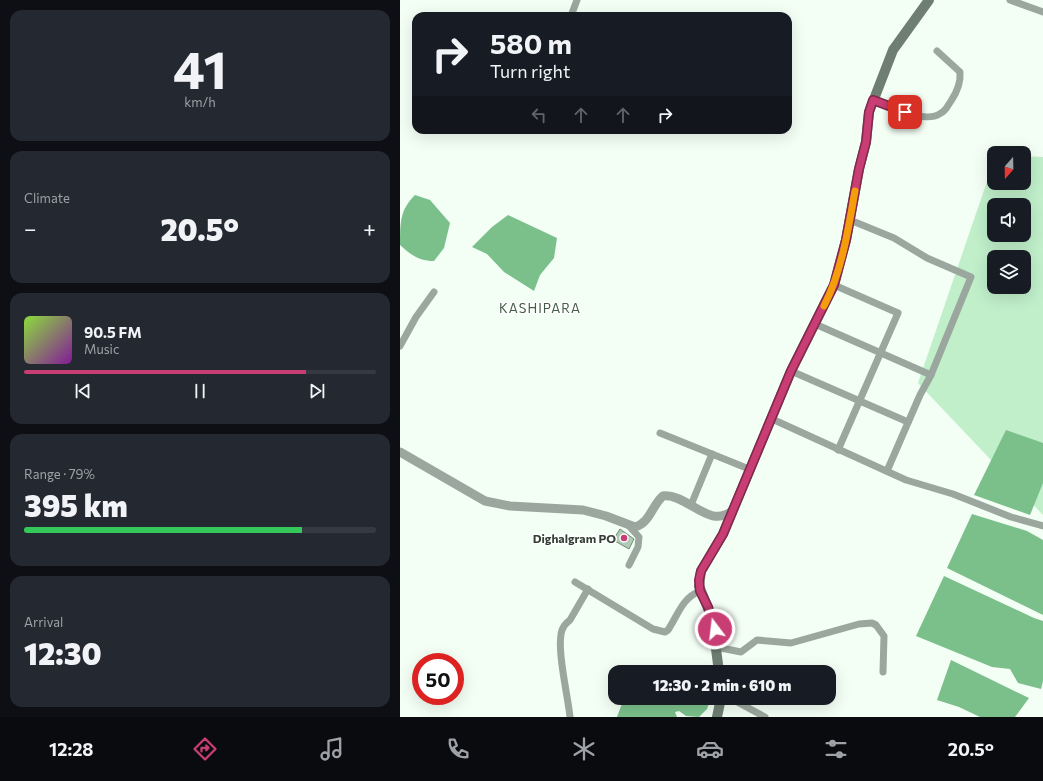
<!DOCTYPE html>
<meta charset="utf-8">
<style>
:root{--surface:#171b24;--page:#242831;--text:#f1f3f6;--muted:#9ea1a6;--line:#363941;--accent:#c83d73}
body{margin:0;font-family:Commissioner,sans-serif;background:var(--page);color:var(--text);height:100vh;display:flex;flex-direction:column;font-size:15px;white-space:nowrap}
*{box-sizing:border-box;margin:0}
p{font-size:13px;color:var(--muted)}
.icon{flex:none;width:22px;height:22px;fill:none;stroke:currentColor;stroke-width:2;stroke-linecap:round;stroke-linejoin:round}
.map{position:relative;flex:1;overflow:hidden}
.drawer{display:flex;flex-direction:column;gap:10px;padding:10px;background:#0d0f14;width:400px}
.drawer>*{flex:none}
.hud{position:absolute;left:12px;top:12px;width:380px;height:122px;border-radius:12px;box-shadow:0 4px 16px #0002;background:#171b24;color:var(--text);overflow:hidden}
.needle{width:26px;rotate:200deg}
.tools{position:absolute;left:587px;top:146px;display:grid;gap:8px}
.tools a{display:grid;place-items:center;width:44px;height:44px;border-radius:8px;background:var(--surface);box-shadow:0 4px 16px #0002;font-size:20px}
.speed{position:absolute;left:12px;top:653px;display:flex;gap:8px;font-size:20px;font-weight:700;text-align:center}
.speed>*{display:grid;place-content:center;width:52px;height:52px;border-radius:50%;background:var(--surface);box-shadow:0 4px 16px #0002;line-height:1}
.speed .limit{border:6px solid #d22;background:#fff;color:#111}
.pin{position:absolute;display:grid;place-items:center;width:34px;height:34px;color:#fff;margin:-17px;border-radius:8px;box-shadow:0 2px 6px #0006}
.me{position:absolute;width:44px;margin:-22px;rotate:345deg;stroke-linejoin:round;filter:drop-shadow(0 0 3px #0008)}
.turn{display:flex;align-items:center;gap:14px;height:84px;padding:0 12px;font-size:18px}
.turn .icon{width:52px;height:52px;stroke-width:2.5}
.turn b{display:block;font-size:28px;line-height:34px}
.lanes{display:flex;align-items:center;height:38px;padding:0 12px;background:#0003;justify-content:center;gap:20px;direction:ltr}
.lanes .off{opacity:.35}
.big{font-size:30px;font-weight:800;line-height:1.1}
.drawer .card{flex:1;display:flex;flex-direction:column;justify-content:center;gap:6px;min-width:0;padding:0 14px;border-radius:12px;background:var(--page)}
.drawer .dial{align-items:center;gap:0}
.dial b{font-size:52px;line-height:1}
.song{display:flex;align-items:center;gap:12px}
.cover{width:48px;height:48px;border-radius:6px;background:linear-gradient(135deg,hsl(90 70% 55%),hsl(290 70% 35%))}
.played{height:4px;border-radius:2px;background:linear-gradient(90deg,var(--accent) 80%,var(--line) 80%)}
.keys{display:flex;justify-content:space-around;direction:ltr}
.heat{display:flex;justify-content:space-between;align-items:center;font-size:22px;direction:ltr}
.charge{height:6px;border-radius:3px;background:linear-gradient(90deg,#34c759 79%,var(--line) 0)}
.trip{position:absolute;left:208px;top:665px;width:228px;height:40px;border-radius:12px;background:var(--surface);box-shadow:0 4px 16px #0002;font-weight:800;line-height:40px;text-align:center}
.tab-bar{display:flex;height:64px;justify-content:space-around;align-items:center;background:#090b0e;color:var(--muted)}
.tab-bar .icon{width:28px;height:28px}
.tab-bar .selected{color:var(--accent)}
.tab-bar b{font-size:18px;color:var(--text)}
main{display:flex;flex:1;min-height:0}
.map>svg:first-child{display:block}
.green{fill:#c0efca;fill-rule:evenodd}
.water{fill:#7bc08b}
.building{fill:#b0cbb5;stroke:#728b77}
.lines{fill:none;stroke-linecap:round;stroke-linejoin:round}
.minor{stroke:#9ba79e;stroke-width:7}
.tertiary{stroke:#9ba79e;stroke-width:9}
.secondary{stroke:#6e7f71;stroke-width:10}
.route-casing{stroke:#82284b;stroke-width:10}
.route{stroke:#c83d73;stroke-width:7}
.slow{stroke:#f59e0b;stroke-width:7}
.poi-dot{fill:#c83d73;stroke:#fff;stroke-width:1.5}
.labels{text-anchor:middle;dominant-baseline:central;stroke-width:3;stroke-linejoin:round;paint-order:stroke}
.poi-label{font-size:12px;font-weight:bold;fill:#343f36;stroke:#fff;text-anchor:end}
.neighbourhood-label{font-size:13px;letter-spacing:1px;fill:#445c49;stroke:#fff}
</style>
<main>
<section class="drawer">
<div class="card dial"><b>41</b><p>km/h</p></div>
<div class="card"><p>Climate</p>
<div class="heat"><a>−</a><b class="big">20.5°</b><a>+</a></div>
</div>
<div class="card">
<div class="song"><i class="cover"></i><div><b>90.5 FM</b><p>Music</p></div></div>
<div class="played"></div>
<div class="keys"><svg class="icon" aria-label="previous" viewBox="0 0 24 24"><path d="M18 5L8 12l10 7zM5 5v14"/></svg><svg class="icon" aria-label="pause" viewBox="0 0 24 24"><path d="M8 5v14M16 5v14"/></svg><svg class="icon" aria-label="next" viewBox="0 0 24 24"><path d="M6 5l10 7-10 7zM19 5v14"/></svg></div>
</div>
<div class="card"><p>Range · 79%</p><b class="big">395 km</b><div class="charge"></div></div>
<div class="card"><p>Arrival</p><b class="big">12:30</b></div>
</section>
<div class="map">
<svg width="643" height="717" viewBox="0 0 643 717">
<rect width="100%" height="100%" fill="#f3fef5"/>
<!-- green -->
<path class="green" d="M624,156L643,157V515L518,383L594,161V183H624ZM594,205H624V235H594ZM594,257H624V287H594Z"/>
<!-- water -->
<g class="water">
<path d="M15,195L30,200L50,223L44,248L34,261C19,261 11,255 0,245C0,222 0,210 15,195Z"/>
<path d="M108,215L157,238L154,258L140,275L134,291L104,272L87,254L72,247L92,227Z"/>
<path d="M606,430L643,443V483L630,515L574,495Z"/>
<path d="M572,514L627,531L643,540V615L547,568Z"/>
<path d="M544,576L634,618L643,621V681L641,689L618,683L610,669L592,667L516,636Z"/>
<path d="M551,660L629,698L615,717H580L559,707L537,700Z"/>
<path d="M224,698H266L269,700L270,698H311L307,709L299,717L286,716L279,711L275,712L277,717H217Z"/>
</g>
<!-- building -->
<path class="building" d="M220,529L234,539L229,549L213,540Z"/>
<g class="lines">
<!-- minor -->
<g class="minor">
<path d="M610,0L643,12"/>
<path d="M171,16L177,0"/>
<path d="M473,100C489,106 525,125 541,113C546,111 548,105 551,101C557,92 561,83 560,72L537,51"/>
<path d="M450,220L494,238L527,258L571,277L531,375L520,395L487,471"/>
<path d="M434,285L498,313L438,450"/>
<path d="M415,324L531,375"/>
<path d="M0,346L16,317L34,292"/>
<path d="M391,371L508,422"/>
<path d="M372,419L506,480L553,494L611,517L643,526"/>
<path d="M260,433L349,469"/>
<path d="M291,505L312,454"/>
<path d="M229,526L239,537L238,547L229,565"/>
<path d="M175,582L253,629L265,632L268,630C278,615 282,598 300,591"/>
<path d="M316,647L341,652L357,640L391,643L459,624L472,623L476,625L484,636L483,672"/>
<path d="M330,698L365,717"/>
<path d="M170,717C168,696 156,648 162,630C164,625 166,623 170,620L188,589"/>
</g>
<!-- tertiary -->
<path class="tertiary" d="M0,452L85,501L110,506L183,510L206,516L235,527C250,523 252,505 263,496C287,493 310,531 333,510"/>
<!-- secondary -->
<g class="secondary">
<path d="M319,672L312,618L299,586L301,571L323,534L391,371L434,285L446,240L459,169L466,142L469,112L493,50L529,0"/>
<path d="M317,717L321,698"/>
</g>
</g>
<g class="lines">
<!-- route casing -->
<g class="route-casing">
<path id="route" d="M315,629L308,607L300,591L299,580L301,571L323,534L391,371L434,285L446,240L459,169L466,142L469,112L473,100L505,112"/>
</g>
<!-- route -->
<use href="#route" class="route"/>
<!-- slow -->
<path class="slow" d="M424,306C442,271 448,230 455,191"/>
</g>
<!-- markers -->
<circle class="poi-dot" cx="224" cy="538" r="4"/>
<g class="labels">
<!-- poi labels -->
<g class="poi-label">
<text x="216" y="538">Dighalgram PO</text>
</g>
<!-- neighbourhood labels -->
<g class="neighbourhood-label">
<text x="140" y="308">KASHIPARA</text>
</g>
</g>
</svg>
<div class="tools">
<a><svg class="needle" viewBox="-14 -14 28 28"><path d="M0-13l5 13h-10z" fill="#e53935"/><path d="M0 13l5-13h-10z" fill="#9ea1a6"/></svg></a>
<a><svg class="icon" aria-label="sound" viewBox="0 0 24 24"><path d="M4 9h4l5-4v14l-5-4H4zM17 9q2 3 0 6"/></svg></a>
<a><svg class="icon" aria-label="layers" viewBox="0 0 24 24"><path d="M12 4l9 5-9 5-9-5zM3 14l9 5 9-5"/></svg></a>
</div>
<div class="speed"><div class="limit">50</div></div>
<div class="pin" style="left:505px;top:112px;background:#d93025"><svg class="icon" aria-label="arrive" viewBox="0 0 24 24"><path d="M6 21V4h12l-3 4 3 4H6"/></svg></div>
<svg class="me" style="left:315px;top:629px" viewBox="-20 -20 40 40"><circle r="17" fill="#c83d73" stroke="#fff" stroke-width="3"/><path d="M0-11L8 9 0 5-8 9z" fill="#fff"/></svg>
<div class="trip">12:30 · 2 min · 610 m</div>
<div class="hud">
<div class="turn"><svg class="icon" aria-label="right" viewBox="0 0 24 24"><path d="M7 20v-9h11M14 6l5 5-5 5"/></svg><div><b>580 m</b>Turn right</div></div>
<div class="lanes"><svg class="icon off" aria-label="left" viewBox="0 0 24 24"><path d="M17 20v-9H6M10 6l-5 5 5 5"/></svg><svg class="icon off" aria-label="ahead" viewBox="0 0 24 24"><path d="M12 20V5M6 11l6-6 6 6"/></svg><svg class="icon off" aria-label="ahead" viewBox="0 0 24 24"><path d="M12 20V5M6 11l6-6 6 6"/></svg><svg class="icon" aria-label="right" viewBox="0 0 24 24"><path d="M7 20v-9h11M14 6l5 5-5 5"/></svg></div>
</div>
</div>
</main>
<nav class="tab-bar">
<b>12:28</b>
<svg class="icon selected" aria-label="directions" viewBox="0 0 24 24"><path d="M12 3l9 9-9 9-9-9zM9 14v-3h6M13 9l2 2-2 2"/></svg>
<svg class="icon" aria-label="music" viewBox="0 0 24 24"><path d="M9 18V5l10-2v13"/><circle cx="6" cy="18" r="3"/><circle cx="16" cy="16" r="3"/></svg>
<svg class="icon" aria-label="phone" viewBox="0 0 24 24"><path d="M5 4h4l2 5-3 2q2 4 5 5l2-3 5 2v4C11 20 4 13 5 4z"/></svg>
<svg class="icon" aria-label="climate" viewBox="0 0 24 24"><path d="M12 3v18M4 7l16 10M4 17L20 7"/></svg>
<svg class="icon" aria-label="car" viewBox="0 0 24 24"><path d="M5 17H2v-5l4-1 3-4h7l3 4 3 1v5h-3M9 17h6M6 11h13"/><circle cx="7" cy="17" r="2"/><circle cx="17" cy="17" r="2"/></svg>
<svg class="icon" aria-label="filters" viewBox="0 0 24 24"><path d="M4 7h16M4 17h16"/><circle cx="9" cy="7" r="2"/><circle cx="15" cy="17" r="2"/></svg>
<b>20.5°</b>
</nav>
